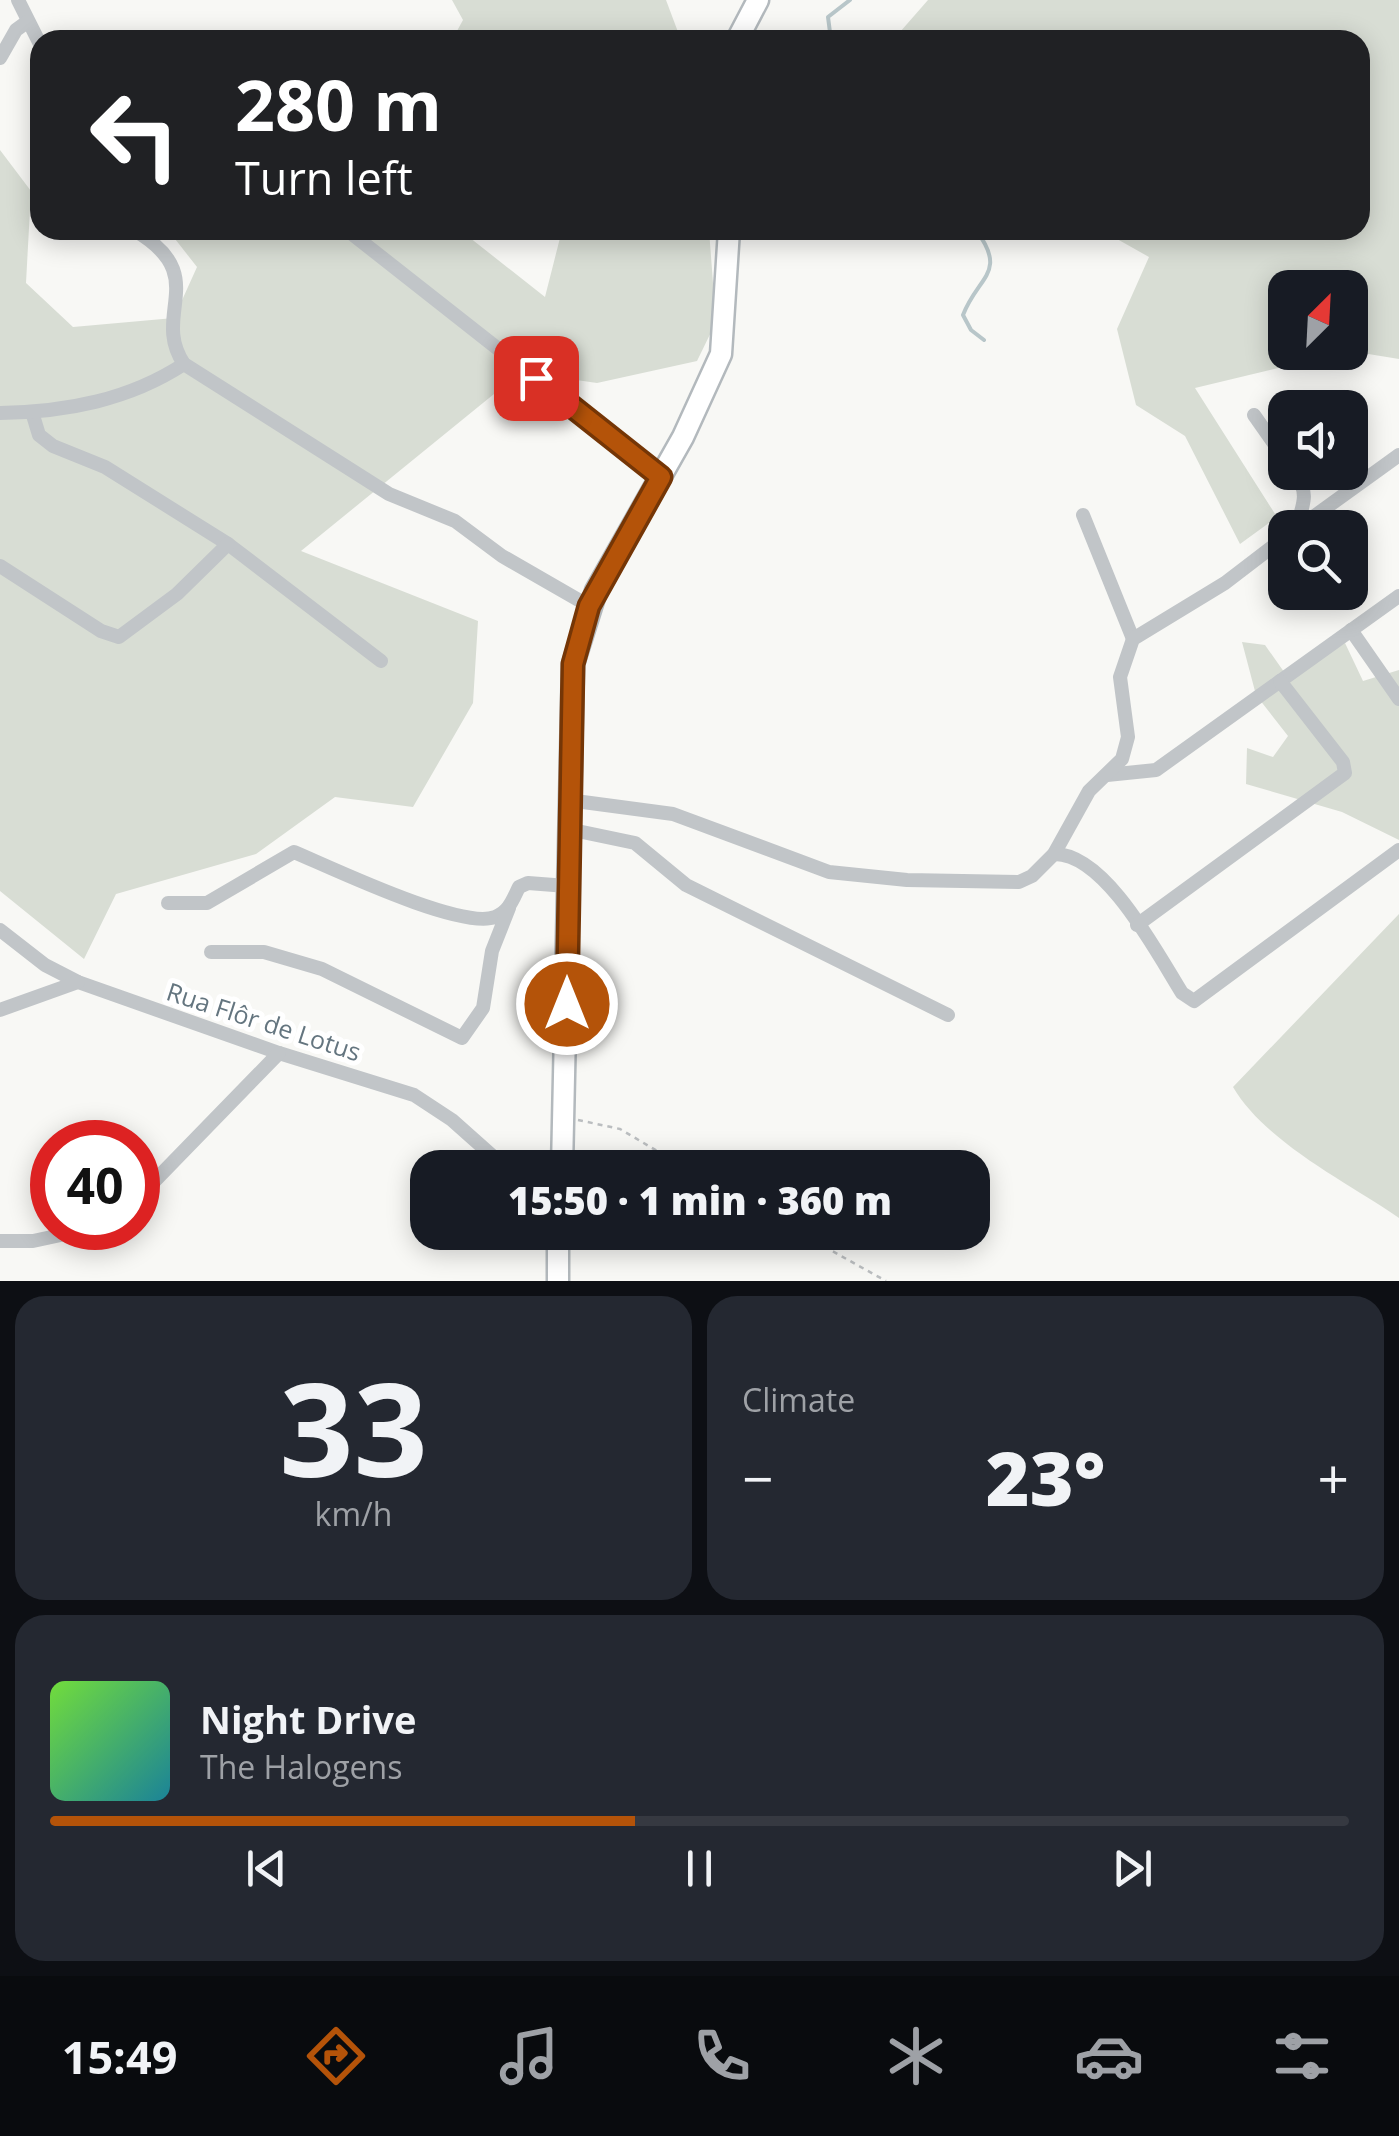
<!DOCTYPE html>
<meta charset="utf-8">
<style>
:root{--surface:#171b24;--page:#242831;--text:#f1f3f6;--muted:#9ea1a6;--line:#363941;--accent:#b45309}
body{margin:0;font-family:"Open Sans",sans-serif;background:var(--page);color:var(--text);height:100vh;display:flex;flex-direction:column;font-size:38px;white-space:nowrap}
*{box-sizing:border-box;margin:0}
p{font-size:32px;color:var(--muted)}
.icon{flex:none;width:55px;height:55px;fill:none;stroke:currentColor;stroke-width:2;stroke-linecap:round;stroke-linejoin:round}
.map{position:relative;height:1281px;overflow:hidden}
.panel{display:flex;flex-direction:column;gap:15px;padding:15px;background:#0d0f14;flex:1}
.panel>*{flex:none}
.top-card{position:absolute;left:30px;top:30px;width:1340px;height:210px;border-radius:30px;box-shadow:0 5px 25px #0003;background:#202124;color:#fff;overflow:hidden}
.needle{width:65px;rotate:24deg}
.buttons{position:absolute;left:1268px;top:270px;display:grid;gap:20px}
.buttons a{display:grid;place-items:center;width:100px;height:100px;border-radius:20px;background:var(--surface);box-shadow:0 5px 25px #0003;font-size:50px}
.speed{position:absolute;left:30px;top:1120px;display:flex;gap:20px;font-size:50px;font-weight:700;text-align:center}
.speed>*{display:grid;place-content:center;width:130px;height:130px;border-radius:50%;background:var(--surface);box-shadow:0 5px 25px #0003;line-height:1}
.speed .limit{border:15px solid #d22;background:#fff;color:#111}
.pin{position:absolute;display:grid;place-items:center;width:85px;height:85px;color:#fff;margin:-42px;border-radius:20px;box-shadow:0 5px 15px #0006}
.me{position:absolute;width:110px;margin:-55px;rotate:0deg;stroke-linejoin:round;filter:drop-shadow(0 0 8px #0008)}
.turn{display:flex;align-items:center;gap:35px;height:210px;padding:0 40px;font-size:45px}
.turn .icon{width:130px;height:130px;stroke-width:2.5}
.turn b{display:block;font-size:70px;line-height:85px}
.big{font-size:75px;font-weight:800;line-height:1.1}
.panel .tile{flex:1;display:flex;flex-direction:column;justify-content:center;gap:15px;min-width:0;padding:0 35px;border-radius:30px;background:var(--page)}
.panel .dial{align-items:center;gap:0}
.dial b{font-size:130px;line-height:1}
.song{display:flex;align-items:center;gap:30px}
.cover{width:120px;height:120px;border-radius:15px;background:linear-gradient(135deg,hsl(100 70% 55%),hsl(190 70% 35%))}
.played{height:10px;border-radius:5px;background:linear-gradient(90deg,var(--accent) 45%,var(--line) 45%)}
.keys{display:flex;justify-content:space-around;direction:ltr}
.heat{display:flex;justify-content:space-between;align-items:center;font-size:55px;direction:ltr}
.panel .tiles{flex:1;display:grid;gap:15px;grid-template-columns:1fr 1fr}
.tile:last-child{grid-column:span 2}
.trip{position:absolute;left:410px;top:1150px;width:580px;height:100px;border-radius:30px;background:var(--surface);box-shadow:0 5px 25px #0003;font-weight:800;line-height:100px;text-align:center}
.dock{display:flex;height:160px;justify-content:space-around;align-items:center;background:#090b0e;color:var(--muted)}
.dock .icon{width:70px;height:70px}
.dock .selected{color:var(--accent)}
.dock b{font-size:45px;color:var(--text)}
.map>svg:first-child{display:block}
.green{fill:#d8ddd4}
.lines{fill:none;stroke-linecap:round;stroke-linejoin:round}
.stream{stroke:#b8c6c9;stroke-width:4}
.secondary-casing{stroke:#b3b9bd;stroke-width:25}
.path{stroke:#bbbec0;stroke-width:2.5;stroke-dasharray:5 5;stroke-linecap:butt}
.street{stroke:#c1c5c8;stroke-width:14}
.secondary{stroke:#fff;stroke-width:20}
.route-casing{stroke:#753606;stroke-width:25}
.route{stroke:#b45309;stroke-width:18}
.labels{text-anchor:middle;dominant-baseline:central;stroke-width:10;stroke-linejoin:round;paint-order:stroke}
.street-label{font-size:25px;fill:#64757f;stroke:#fff}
</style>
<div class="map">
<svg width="1399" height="1281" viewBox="0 0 1399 1281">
<rect width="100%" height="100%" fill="#f8f8f5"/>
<!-- green -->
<g class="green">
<path d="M452,0H666L681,40H452L463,20Z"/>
<path d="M928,0H1399V359L1350,351V288H1285V352L1341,353L1195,388L1277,517L1240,544L1185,436L1136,405L1117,329L1149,257L1101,230H1360V40H893Z"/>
<path d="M0,150L31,191L26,283L73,327L174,318L197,267L168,230H460L545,297L562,230H709L716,322L697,361L597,383L521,372L301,551L478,621L473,703L413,807L335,797L256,854L116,894L84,959L0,891Z"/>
<path d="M1242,642L1265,645L1289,679L1345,643L1363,681L1399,670V840L1342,812L1246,784L1247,748L1273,757L1288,736L1256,695Z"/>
<path d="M1399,914V1218C1347,1182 1266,1143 1233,1087Z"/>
</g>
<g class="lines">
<!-- stream -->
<g class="stream">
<path d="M831,40L828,17L850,0"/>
<path d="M976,230C1008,273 978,276 963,315L971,330L984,340"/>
</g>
<!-- secondary casing -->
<g class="secondary-casing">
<g id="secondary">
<path d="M737,40L758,0"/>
<path d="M562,1168L573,664L596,591L683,437L721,354L729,230"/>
<path d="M558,1281V1232"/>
</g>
</g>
<!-- path -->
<g class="path">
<path d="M578,1120L620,1129L686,1168"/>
<path d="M798,1232L886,1281"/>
</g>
<!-- street -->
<g class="street">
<path d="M18,0L40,44"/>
<path d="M0,58L16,30L27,22"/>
<path d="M134,230C213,276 150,314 184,364L389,494L455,521L502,556L589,606"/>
<path d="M347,230L661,477"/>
<path d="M32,412L39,435L53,446L105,467L228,544L381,661"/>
<path d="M0,413C66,412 129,400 184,364"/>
<path d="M1254,415L1285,459"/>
<path d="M1295,472C1310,494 1303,505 1296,528"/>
<path d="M1083,515L1133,639"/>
<path d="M1298,528L1399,455"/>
<path d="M0,566L101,631L119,637L177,594L228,544"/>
<path d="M1351,630L1399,699"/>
<path d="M1107,775L1156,770L1399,596"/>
<path d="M568,800L673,814L829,872L907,880L1019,882L1032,876L1054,854L1089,791L1122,759L1128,737L1120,677L1133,639L1225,583L1285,537"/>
<path d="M568,829L635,843L686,885L948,1015"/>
<path d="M1054,854C1105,853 1157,953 1182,993L1194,1001L1399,850"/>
<path d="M168,903H207L294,852C332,868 461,930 495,917C509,912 513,899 519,887L528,883L567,886"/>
<path d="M1137,925L1345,773L1343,762L1280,681"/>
<path d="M0,930L45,965L78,982L279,1053L414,1095L452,1120L506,1168"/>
<path d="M211,952H264L322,969L462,1038L483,1008L492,951L509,908"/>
<path d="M0,1010L78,982"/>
<path d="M138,1198L279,1053"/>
<path d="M0,1241H33L93,1228"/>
</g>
<!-- secondary -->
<use href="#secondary" class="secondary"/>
</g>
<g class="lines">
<!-- route casing -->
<g class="route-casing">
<path id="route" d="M536,378L661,477L589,606L573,664L567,1004"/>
</g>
<!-- route -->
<use href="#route" class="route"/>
</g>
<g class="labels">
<!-- street labels -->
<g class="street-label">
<text transform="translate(264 1021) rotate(18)">Rua Flôr de Lotus</text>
</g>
</g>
</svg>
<div class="buttons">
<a><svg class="needle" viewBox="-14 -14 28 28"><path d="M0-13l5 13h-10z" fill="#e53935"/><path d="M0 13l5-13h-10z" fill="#9ea1a6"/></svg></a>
<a><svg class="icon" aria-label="sound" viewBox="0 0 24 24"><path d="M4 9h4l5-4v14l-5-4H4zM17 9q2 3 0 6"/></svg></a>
<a><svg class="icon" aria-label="search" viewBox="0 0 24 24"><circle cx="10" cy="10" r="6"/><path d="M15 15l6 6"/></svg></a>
</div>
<div class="speed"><div class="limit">40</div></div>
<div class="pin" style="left:536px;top:378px;background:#d93025"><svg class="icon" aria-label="arrive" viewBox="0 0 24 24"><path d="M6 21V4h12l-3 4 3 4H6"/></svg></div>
<svg class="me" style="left:567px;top:1004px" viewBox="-20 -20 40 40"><circle r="17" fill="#b45309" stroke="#fff" stroke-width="3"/><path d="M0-11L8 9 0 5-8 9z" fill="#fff"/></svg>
<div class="trip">15:50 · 1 min · 360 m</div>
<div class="top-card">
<div class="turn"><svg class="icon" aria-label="left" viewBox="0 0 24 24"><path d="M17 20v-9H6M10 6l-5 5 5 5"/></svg><div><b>280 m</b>Turn left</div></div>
</div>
</div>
<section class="panel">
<div class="tiles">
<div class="tile dial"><b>33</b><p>km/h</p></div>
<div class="tile"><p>Climate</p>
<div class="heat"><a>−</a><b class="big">23°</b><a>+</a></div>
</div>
<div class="tile">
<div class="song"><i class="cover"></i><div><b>Night Drive</b><p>The Halogens</p></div></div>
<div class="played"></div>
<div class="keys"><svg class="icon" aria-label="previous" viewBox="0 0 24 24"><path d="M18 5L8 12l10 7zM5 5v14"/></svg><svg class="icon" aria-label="pause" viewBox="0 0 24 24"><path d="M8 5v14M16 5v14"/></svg><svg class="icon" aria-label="next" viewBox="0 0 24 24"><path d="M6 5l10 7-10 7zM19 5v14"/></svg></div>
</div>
</div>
</section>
<nav class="dock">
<b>15:49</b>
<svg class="icon selected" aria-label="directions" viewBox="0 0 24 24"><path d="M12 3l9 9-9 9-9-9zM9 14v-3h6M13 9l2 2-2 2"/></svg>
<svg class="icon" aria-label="music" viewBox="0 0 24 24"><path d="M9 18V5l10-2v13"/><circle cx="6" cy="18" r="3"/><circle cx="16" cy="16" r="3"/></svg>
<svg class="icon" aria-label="phone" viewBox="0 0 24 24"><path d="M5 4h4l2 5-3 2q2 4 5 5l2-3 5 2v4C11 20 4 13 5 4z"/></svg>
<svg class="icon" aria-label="climate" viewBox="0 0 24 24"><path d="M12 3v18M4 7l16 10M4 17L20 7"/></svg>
<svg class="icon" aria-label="car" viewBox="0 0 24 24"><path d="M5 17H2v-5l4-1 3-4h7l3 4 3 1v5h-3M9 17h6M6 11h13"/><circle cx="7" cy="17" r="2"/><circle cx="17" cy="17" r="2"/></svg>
<svg class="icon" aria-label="filters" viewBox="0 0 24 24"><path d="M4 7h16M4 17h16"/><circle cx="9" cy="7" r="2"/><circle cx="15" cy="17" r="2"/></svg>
</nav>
